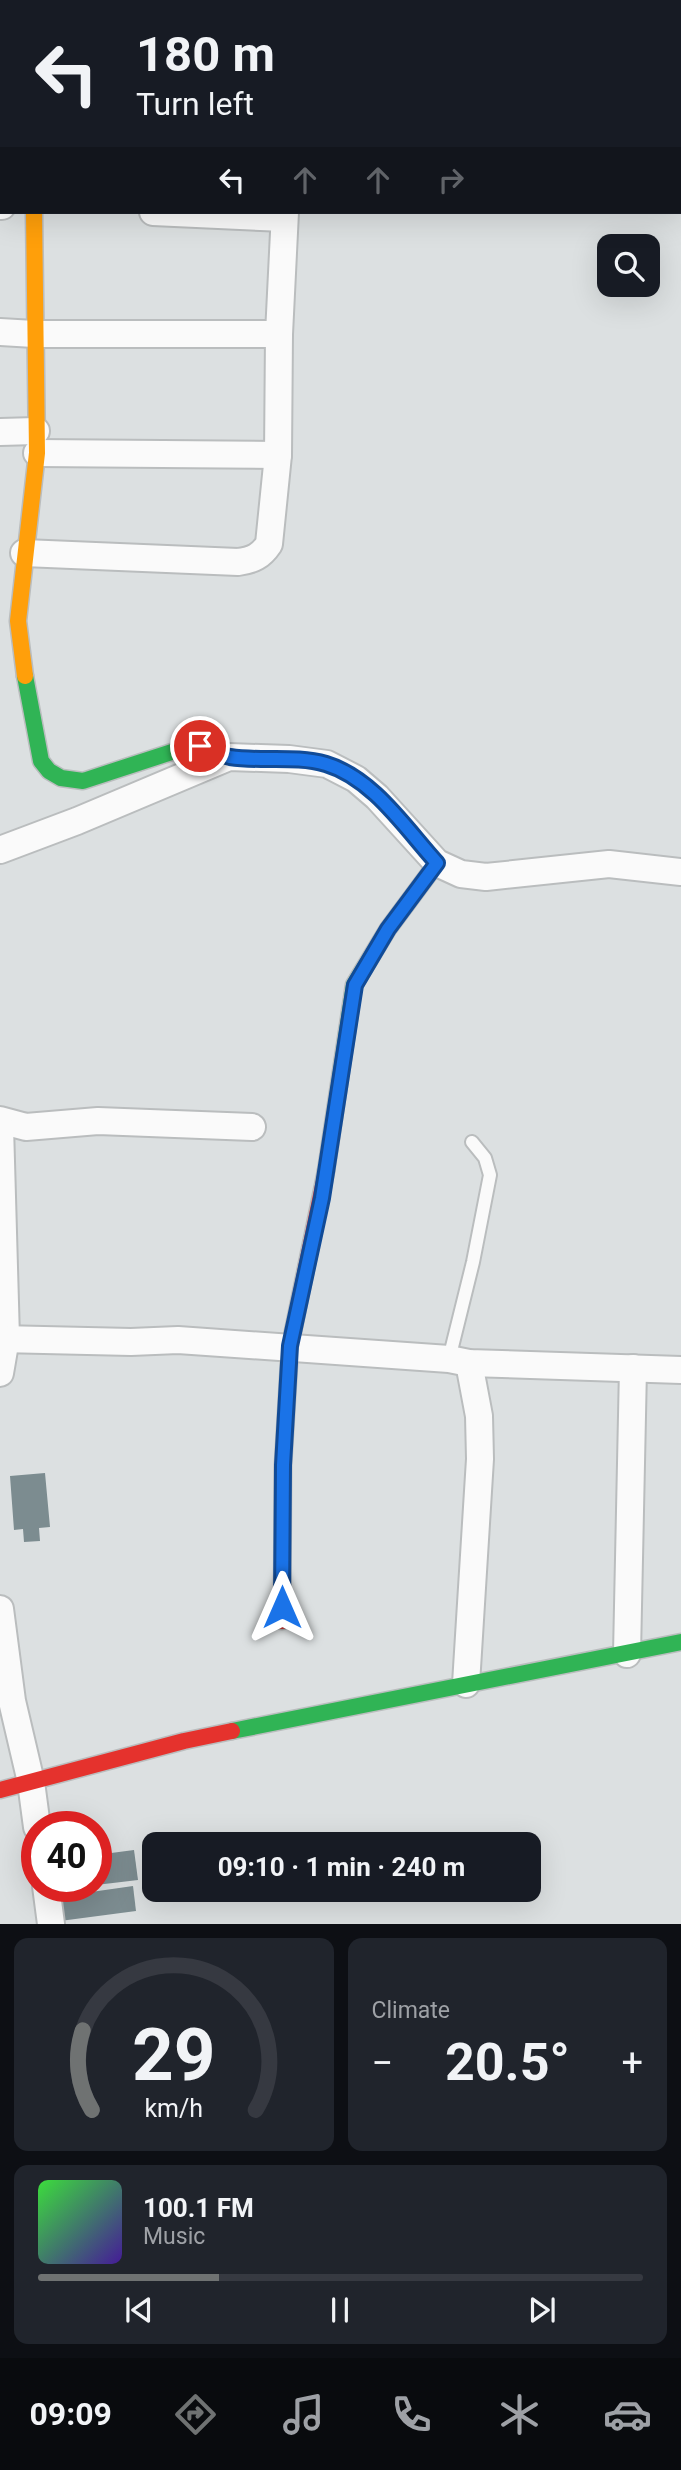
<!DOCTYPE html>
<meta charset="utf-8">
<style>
:root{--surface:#171b24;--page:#20242c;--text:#f1f3f6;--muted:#9ea1a6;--line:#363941;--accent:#6f7272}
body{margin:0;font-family:Roboto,sans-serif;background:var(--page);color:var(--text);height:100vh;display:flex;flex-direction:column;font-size:26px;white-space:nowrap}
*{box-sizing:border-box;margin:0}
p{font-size:23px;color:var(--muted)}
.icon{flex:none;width:38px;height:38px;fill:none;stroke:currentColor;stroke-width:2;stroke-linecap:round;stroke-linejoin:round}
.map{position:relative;height:1924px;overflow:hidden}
.details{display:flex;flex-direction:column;gap:14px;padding:14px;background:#0d0f14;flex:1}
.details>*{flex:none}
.guide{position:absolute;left:0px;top:0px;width:682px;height:214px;box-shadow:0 7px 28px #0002;background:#171b24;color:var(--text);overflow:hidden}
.buttons{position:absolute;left:597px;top:234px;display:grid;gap:14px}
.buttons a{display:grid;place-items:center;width:63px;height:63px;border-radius:14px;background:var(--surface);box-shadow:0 7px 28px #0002;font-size:35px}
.speed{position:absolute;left:21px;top:1811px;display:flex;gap:14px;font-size:35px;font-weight:700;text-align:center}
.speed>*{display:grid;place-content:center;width:91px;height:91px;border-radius:50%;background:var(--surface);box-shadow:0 7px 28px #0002;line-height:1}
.speed .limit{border:10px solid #d22;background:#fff;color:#111}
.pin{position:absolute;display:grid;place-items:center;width:60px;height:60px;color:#fff;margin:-30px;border:4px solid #fff;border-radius:50%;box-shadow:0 2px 7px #0007}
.me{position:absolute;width:77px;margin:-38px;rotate:0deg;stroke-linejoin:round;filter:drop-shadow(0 0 5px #0008)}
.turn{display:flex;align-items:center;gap:24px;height:147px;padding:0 21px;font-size:32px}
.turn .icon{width:91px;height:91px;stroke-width:2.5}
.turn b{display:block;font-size:49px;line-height:60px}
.lanes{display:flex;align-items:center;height:66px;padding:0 21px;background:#0003;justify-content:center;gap:35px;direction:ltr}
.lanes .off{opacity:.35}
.big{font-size:52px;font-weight:700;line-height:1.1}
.details .tile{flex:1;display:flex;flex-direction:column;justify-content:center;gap:10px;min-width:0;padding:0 24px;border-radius:14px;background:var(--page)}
.details .dial{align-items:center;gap:0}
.dial svg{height:182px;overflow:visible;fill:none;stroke:var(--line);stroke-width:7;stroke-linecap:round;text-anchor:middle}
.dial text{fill:var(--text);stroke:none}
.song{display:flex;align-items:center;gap:21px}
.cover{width:84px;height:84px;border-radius:10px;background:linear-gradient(135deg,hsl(120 70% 55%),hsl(260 70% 35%))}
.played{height:7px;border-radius:4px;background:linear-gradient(90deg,var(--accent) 30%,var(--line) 30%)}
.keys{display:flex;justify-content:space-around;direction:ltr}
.heat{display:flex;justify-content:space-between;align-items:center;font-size:38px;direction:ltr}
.details .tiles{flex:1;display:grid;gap:14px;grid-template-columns:1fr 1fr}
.tile:last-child{grid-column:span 2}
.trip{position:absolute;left:142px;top:1832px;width:399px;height:70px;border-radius:14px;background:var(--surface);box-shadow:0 7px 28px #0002;font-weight:700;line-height:70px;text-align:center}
.dock{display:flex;height:112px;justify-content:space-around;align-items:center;background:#090b0e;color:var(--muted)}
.dock .icon{width:49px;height:49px}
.dock .selected{color:var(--accent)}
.dock b{font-size:32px;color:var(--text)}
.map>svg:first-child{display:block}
.building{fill:#7c8c90}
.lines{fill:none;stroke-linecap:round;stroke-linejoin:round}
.lane-casing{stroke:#babdbe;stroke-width:16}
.street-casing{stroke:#babdbe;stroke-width:30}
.fast-casing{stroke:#babdbe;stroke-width:19}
.slow-casing{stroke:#babdbe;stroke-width:19}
.jam-casing{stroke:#babdbe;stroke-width:19}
.lane{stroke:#fafafa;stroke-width:12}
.street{stroke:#fafafa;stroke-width:26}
.fast{stroke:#30b455;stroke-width:16}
.slow{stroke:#ff9f0a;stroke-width:16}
.jam{stroke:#e5322d;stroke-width:16}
.route-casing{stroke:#114b97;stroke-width:18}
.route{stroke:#1a73e8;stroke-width:12}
</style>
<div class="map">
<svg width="681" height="1924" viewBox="0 0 681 1924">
<rect width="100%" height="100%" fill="#dce0e1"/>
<!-- building -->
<g class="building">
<path d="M45,1473L50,1527L39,1528L40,1541L24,1542L23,1529L14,1530L10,1476Z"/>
<path d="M134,1850L138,1880L96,1885V1855Z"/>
<path d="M133,1886L136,1911L60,1921L56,1897Z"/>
</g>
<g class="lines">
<!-- lane casing -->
<g class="lane-casing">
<path id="lane" d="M449,1359L473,1262L490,1175L485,1158L472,1142"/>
</g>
<!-- street casing -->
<g class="street-casing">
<g id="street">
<path d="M108,2V0"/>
<path d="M253,2V0"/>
<path d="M379,2V0"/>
<path d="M528,2V0"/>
<path d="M681,14V12"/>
<path d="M0,105H2"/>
<path d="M0,206H2"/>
<path d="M153,212L284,218"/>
<path d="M0,332L34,334H279"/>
<path d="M0,432L36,431"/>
<path d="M37,453L278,455"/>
<path d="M24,553L238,562C253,560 261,556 269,544L278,455L279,334L285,212"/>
<path d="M0,850L77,821L229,757L289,759L327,764L356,779L377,797L437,863L461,874L486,877L609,864L681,872"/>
<path d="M0,1120L26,1127L98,1121L252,1127"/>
<path d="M0,1126L6,1338L0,1373"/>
<path d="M0,1339L131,1342L178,1340L449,1359L469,1363L681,1370"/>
<path d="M0,1609L12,1701L31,1782L37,1827"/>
<path d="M627,1654L633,1368"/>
<path d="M466,1684L480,1459L479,1416L469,1363"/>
<path d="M46,1886L51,1924"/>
</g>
</g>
<!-- fast casing -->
<g class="fast-casing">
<g id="fast">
<path d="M25,676L41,761L49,771L61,778L83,781L187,747L200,746L229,757"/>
<path d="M326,1171L354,985L388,929L437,863"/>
<path d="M232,1731L681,1642"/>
</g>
</g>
<!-- slow casing -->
<g class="slow-casing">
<path id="slow" d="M25,676L18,621L37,453L34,212"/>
</g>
<!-- jam casing -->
<g class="jam-casing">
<g id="jam">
<path d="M282,1621L283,1465L290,1346L326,1171"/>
<path d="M0,1790L184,1741L232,1731"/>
</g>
</g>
<!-- lane -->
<use href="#lane" class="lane"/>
<!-- street -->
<use href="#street" class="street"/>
<!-- fast -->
<use href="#fast" class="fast"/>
<!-- slow -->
<use href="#slow" class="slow"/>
<!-- jam -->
<use href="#jam" class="jam"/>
</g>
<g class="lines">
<!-- route casing -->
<g class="route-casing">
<path id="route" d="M200,746C209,750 220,755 230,757C262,762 295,755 326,764C373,778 406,829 437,863L388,929L355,985L322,1198L290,1346L283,1465L282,1607"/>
</g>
<!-- route -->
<use href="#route" class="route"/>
</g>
</svg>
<div class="buttons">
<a><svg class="icon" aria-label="search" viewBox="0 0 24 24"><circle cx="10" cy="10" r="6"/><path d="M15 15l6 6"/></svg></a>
</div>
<div class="speed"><div class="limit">40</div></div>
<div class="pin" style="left:200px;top:746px;background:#d93025"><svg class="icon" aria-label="arrive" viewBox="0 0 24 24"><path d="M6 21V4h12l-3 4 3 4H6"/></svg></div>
<svg class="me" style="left:282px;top:1607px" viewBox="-20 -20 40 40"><path d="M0-17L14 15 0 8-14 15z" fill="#1a73e8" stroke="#fff" stroke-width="4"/></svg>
<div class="trip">09:10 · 1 min · 240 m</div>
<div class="guide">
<div class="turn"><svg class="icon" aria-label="left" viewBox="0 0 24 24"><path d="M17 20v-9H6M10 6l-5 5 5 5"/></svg><div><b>180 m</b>Turn left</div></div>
<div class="lanes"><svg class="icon" aria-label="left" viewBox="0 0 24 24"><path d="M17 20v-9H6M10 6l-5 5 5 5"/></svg><svg class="icon off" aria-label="ahead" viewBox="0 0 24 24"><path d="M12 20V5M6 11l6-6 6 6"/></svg><svg class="icon off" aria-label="ahead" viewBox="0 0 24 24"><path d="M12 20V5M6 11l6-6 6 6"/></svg><svg class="icon off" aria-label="right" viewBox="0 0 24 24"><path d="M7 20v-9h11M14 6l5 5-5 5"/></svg></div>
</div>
</div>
<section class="details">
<div class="tiles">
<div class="tile dial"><svg viewBox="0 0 100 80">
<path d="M14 69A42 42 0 1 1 86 69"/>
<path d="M14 69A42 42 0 0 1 10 34" stroke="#6f7272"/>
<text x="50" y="56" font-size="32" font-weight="700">29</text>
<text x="50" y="72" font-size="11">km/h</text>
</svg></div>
<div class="tile"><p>Climate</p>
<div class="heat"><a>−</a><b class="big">20.5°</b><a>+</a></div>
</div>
<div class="tile">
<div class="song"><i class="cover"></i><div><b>100.1 FM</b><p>Music</p></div></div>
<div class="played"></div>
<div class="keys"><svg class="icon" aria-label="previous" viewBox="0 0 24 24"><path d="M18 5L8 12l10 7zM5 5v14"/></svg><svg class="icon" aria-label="pause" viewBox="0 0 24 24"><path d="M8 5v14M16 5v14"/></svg><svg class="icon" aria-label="next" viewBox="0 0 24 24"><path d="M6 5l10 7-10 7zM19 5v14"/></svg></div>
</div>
</div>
</section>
<nav class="dock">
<b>09:09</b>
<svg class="icon selected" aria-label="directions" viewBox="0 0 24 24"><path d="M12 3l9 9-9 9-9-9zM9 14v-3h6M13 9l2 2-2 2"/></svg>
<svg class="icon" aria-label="music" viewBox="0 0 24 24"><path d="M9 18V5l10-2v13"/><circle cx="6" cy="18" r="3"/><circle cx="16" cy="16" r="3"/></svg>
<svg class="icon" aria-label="phone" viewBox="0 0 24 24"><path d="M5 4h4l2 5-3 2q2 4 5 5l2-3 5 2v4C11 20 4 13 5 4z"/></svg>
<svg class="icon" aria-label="climate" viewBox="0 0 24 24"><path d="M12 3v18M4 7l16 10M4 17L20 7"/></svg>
<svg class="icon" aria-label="car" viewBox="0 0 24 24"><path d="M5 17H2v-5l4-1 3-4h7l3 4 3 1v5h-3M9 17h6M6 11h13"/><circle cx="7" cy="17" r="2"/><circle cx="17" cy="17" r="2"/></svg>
</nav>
